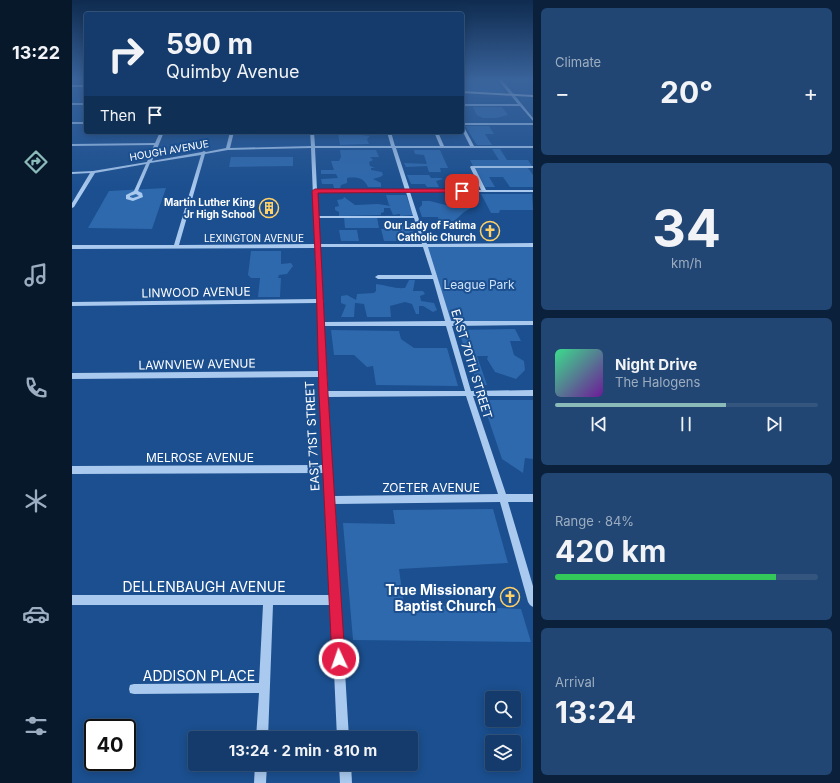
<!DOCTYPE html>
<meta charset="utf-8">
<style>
:root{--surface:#143b6b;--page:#214673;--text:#f1f3f6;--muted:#9dadc1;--line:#33557e;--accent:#8bbbb9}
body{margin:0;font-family:Inter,sans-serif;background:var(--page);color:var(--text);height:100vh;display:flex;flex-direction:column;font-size:15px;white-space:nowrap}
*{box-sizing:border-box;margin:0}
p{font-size:13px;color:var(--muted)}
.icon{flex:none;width:22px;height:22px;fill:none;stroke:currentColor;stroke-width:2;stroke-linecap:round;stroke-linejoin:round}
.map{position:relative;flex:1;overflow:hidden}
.drawer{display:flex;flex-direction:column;gap:8px;padding:8px;background:#0b203b;width:307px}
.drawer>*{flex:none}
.banner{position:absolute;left:12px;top:12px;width:380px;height:122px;border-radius:4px;box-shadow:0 2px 10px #0003,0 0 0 1px var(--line);background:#143b6b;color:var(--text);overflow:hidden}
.fabs{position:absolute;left:413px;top:691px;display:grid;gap:8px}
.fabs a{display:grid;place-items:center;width:36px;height:36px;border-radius:4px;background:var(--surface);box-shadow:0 2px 10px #0003,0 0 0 1px var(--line);font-size:20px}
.speed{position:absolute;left:12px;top:719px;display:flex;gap:8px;font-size:20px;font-weight:700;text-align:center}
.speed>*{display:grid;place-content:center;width:52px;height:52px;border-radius:50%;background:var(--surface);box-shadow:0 2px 10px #0003,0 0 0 1px var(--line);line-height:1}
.speed .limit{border:2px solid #111;border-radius:6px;background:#fff;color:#111}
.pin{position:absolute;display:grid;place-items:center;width:34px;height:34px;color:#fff;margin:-17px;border-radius:8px;box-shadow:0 2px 6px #0006}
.me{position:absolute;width:44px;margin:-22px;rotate:357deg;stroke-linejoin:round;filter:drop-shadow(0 0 3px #0008)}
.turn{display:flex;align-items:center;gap:14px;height:84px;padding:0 16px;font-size:18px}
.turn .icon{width:52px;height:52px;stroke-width:2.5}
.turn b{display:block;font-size:28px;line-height:34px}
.then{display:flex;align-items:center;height:38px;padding:0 16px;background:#0003;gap:8px;font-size:15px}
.big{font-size:30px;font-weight:700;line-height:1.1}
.drawer .tile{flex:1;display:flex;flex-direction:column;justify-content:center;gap:6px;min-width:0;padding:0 14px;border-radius:6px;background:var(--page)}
.drawer .dial{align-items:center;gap:0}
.dial b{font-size:52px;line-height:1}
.song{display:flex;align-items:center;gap:12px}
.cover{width:48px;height:48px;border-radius:6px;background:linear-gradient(135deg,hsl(150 70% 55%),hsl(280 70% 35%))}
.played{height:4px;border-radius:2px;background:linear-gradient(90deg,var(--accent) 65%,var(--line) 65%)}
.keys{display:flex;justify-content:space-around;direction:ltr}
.heat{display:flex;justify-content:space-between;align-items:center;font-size:22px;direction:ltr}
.charge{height:6px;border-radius:3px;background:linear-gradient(90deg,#34c759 84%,var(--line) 0)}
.trip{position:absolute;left:116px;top:731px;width:230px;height:40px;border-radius:4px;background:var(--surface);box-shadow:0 2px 10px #0003,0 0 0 1px var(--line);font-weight:700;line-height:40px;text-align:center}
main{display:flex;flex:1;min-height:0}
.menu{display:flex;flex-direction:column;width:72px;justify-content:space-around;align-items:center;background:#08182b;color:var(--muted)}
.menu .icon{width:28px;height:28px}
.menu .selected{color:var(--accent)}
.menu b{font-size:18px;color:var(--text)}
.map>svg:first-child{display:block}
.green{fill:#2e69ad}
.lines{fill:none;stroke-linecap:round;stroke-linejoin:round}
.minor{fill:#a9c9ee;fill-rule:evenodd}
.major{fill:#f0f6ff;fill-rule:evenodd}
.route{fill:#e11d48;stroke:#92132f}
.labels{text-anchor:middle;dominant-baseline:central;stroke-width:4;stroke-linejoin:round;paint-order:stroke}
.far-street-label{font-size:10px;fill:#fff;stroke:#1b4f8f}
.far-poi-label{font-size:10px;font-weight:bold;fill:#fff;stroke:#1b4f8f;text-anchor:end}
.park-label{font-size:12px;fill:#cfe3fa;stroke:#1b4f8f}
.street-label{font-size:12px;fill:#fff;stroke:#1b4f8f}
.near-street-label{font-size:14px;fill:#fff;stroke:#1b4f8f}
.near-poi-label{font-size:14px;font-weight:bold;fill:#fff;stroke:#1b4f8f;text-anchor:end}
</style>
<main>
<nav class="menu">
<b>13:22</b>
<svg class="icon selected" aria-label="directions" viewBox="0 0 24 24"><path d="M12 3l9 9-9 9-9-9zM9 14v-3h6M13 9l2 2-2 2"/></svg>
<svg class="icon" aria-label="music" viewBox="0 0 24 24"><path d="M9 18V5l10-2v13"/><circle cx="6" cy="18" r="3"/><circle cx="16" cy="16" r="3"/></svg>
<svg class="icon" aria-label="phone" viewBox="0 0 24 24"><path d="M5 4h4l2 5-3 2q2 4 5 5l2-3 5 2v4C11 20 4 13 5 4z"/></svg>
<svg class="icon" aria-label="climate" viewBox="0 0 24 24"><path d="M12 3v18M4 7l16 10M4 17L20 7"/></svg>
<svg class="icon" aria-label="car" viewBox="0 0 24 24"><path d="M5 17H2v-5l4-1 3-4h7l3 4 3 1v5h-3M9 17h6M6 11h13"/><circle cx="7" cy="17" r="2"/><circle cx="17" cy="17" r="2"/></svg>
<svg class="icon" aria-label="filters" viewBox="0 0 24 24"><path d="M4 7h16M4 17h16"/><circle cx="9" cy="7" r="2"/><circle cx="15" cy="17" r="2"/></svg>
</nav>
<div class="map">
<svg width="461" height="783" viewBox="0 0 461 783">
<rect width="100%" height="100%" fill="#1b4f8f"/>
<!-- green -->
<g class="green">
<path d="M390,80H423L433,92L432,93L390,91Z"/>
<path d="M401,107H430L436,115L424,118H411L405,115Z"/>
<path d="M393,126H417L422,134H413L420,145H405Z"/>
<path d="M256,132H286L290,135L298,136L295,139L297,144L268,145L266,134H257Z"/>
<path d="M420,149H428L435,160H456L460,166H401L398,160H427Z"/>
<path d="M268,150H304L307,157H298L301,160L297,162L298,166L303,168H299V170L310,172L311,175L308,177L301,179L309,183V187H296C291,177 285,177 275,178V183L269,185L268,188H262L261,184H250L249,179L266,178L264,174H249V170H262L259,161H267L269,157Z"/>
<path d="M342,150H368L376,168H368L369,172H357L355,166L334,167L332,163L355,164L352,155L343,154Z"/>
<path d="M159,157H221V166L157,167Z"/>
<path d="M403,168H456L461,175V187H438L431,177H417L423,187H413Z"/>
<path d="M335,175H357L359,178H369L371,179L364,181L367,187H355L353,184H339Z"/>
<path d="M94,188L80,229L16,228L37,191Z"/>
<path d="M409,194H460L461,210H428L427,213H419Z"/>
<path d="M314,195H334L341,215L328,216V214L321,215L318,208H312V212L309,213V215L267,216V212L263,210V207L267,206L265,200L271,199L272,197L283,205L306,204L319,206L317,205Z"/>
<path d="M350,201H358L381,207H401L392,212L379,224L367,225L366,217H350L347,208L350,205Z"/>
<path d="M272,217H305L307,228H273Z"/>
<path d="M317,223H339L344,241H312L309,229H318Z"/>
<path d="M267,230H285L287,241H269Z"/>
<path d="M352,245H461V323L376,324Z"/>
<path d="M179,251H209V264L219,263L221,266L215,274L207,275L206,278H209L208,297H186L188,278H194H179L176,275Z"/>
<path d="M337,280H343L341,291H351L353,294L348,296L349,301L362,303L365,310L361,312L351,306H347V314H344L340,304L333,302L318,306L319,317H295L292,304L283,303L282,317H269L274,305L269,303V296L275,295L284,300L285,294L302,293L304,291V284C314,285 323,289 333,288Z"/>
<path d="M443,329L449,341H438L442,355L452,361L453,370L444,379L423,372L415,359L416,356H405L415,385H406L386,330Z"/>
<path d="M259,330L327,331L329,339L342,348H375L386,386L304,385L301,366L295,367L282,355H262Z"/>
<path d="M410,400H461V459L453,458L451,473L430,459Z"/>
<path d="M421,509L436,563L327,569L332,604L449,609L459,642L281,640L271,523L323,524L321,510Z"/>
</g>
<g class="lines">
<!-- minor -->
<g class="minor">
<path d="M426,80H430L461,118V121L448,106H390V104H446Z"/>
<rect x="0" y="103" width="14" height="2"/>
<rect x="0" y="122" width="14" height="2"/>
<rect x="390" y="123" width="71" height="2"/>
<path d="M390,126L392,127L402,146H461V148H324L338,190H409L398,167L399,166H461V168H403L414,190H461V192H338L355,244L461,243V247H356L379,321H461V325L380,326L399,391L461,390V396H401L434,494H461V502H436L461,586V607L458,605L456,602L428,502L263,504L277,738H265L259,605H201L196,738H184L187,693L62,694L58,693L57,689L58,685L62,684L187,683L191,605H0V595H258L254,503L253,500L254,498L253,473L0,474V466L252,465L248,377L0,379V373L248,371L245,303L0,306V302L245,299L243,248L0,249V245H102L129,155L78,163L66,191L70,193L71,197L61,201L54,199V195L62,191L74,164L23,173L2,207L0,208V203L18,173L0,174V172L21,171L75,162L82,145L0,146V144L83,143L88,132H92L80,161L130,152L132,151L134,152L154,148L158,132H162L158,148L239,146L238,132H242L243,146H319L315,132H319L323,146H368L362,132H366L372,146H398L390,130ZM239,148L243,244L107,245L133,154L156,150ZM243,148H320L333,190H245ZM245,192H334L341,216H246ZM64,194L67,196L61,198L58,197V196ZM246,218H342L350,244H248ZM248,247H351L360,275H306L303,277L306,279H361L373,321L252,322L251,302L252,301L251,300ZM252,326H374L393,391H256ZM394,396L426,494L262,496L256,397Z"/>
<path d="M183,764H195L194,783H182Z"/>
<path d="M267,764H279L280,783H268Z"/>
</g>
<!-- major -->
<g class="major">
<rect x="0" y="85" width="14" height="2"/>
<path d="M390,91L461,95V97L390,93Z"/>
</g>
</g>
<!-- sky -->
<linearGradient id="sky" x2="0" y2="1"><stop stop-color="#0f2b4f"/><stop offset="0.42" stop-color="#39639b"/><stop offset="1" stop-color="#39639b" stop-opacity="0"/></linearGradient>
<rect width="461" height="189" fill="url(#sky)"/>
<!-- route -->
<path class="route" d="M390,189L393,191V192L246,193L256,394L273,659L271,664L267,666L262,664L260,659L247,394L244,274L240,191L243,189Z"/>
<!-- icons -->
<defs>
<g id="building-ring" transform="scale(1)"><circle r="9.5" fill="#1b4f8f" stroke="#ffd166" stroke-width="1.5"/><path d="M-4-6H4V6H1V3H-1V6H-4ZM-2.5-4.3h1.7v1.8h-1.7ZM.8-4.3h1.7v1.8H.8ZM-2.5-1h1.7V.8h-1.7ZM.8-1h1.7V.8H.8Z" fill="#ffd166"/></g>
<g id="church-ring" transform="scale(1)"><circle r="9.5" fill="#1b4f8f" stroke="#ffd166" stroke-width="1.5"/><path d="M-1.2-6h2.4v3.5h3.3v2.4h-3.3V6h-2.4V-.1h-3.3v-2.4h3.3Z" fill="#ffd166"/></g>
</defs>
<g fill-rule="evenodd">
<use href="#building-ring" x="197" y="208"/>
<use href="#church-ring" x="418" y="231"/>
<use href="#church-ring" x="438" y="597"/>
</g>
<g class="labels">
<!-- far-street labels -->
<g class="far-street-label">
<text transform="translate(97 150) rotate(-10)">HOUGH AVENUE</text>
<text x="182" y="238">LEXINGTON AVENUE</text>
</g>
<!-- far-poi labels -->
<g class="far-poi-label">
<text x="183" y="202">Martin Luther King<tspan x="183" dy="12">Jr High School</tspan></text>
<text x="404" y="225">Our Lady of Fatima<tspan x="404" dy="12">Catholic Church</tspan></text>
</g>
<!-- park labels -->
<g class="park-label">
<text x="407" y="284">League Park</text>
</g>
<!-- street labels -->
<g class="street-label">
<text transform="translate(124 292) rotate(-1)">LINWOOD AVENUE</text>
<text transform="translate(125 364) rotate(-1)">LAWNVIEW AVENUE</text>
<text transform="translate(400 364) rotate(73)">EAST 70TH STREET</text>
<text transform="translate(240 436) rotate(-93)">EAST 71ST STREET</text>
<text x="128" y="457">MELROSE AVENUE</text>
<text x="359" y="487">ZOETER AVENUE</text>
</g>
<!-- near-street labels -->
<g class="near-street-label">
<text x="132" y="586">DELLENBAUGH AVENUE</text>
<text x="127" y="675">ADDISON PLACE</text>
</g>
<!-- near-poi labels -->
<g class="near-poi-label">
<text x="424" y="589">True Missionary<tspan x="424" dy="16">Baptist Church</tspan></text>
</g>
</g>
</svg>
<div class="fabs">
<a><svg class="icon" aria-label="search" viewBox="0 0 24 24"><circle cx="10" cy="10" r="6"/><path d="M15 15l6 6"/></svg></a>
<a><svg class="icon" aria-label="layers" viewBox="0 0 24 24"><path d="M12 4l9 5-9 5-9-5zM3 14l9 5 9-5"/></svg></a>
</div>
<div class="speed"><div class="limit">40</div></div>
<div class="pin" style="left:390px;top:191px;background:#d93025"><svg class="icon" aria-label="arrive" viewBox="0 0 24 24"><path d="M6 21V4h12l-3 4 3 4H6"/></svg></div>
<svg class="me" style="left:267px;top:659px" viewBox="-20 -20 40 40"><circle r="17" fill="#e11d48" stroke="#fff" stroke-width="3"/><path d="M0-11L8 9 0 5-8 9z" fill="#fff"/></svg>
<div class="trip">13:24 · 2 min · 810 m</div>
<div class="banner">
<div class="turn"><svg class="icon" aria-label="right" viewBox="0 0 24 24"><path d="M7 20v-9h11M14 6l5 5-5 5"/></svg><div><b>590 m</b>Quimby Avenue</div></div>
<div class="then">Then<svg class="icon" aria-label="arrive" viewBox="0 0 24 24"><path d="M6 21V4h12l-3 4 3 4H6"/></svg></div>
</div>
</div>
<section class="drawer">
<div class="tile"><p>Climate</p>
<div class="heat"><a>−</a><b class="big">20°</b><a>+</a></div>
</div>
<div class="tile dial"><b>34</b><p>km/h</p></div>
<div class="tile">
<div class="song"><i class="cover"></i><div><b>Night Drive</b><p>The Halogens</p></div></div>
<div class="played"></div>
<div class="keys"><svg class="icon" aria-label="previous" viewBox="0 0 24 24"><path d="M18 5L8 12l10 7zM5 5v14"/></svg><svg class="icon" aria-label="pause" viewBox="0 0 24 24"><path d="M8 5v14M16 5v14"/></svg><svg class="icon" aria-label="next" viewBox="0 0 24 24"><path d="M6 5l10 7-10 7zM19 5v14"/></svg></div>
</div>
<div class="tile"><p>Range · 84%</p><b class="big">420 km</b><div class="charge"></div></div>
<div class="tile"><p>Arrival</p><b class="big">13:24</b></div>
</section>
</main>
